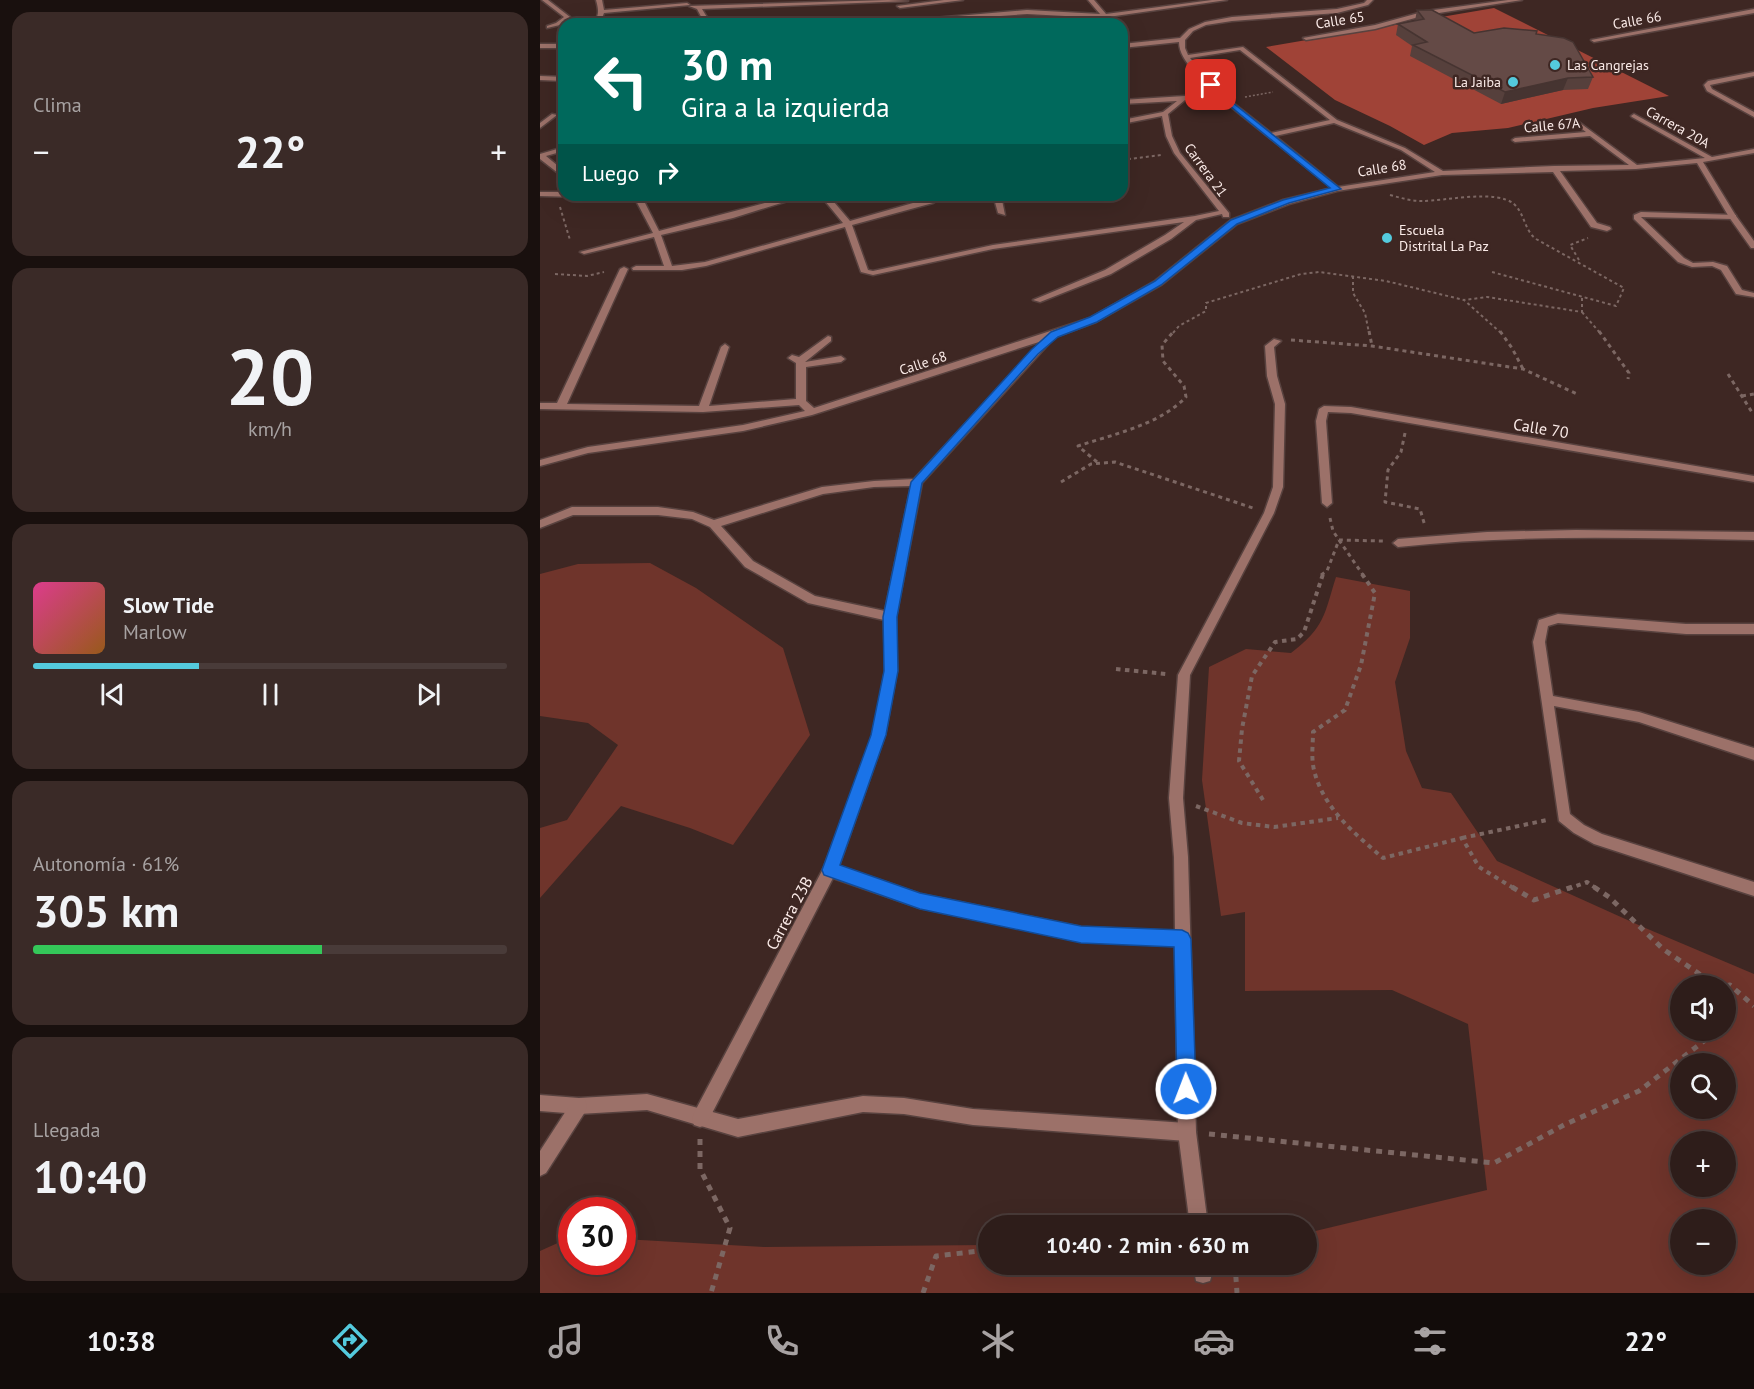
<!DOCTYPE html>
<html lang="es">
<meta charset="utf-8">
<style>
:root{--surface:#2e1d1a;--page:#3a2a27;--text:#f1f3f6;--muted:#a7a2a2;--line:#493b39;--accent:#54cadd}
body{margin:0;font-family:"PT Sans",sans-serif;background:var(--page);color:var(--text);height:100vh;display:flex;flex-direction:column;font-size:22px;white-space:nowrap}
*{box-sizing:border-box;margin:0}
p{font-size:20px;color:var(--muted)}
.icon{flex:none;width:33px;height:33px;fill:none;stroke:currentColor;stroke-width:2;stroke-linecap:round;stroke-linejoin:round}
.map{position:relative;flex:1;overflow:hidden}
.details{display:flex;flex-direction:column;gap:12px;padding:12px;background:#19100e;width:540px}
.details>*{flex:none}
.top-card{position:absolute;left:18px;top:18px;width:570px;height:183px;border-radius:18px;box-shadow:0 6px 24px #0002,0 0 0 2px var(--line);background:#00695c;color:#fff;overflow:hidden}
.tools{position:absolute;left:1130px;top:975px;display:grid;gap:12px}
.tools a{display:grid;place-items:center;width:66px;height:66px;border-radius:50%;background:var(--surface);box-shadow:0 6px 24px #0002,0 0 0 2px var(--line);font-size:30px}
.speed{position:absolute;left:18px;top:1197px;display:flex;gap:12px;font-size:30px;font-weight:700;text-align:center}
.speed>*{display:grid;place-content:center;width:78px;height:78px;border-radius:50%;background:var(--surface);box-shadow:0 6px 24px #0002,0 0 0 2px var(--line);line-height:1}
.speed .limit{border:9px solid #d22;background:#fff;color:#111}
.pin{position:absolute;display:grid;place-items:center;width:51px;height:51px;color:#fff;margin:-26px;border-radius:12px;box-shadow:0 3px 9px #0006}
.me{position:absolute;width:66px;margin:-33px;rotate:359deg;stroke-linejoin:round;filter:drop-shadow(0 0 4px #0008)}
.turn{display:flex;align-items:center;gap:21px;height:126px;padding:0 24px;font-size:27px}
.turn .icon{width:78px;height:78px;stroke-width:2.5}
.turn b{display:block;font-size:42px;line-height:51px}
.then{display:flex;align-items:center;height:57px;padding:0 24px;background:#0003;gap:12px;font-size:22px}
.big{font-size:45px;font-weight:800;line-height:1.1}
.details .widget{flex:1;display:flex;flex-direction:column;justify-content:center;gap:9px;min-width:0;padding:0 21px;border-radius:18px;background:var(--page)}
.details .dial{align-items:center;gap:0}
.dial b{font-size:78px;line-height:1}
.song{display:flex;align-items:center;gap:18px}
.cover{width:72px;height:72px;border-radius:9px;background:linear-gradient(135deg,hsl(330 70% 55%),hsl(30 70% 35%))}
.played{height:6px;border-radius:3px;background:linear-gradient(90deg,var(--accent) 35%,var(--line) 35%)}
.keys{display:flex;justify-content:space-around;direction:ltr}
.heat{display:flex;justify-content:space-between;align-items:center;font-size:33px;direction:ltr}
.charge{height:9px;border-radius:4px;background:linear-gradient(90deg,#34c759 61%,var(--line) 0)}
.trip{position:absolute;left:438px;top:1215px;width:339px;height:60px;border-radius:30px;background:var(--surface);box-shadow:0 6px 24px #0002,0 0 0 2px var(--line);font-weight:800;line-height:60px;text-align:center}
.tab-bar{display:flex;height:96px;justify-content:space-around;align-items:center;background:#120c0a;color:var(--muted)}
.tab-bar .icon{width:42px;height:42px}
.tab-bar .on{color:var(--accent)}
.tab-bar b{font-size:27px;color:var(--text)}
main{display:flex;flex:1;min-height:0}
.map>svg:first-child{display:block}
.green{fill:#6f342b;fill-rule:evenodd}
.forest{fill:#a04337}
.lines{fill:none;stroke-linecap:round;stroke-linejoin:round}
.service-casing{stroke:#58423f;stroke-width:3}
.pedestrian-casing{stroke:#58423f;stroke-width:3}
.minor-casing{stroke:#58423f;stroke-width:3}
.path-far4{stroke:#7c6763;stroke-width:1.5;stroke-dasharray:2 2;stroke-linecap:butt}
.path-far3{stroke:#7c6763;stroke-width:2;stroke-dasharray:3 3;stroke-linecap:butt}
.path-far2{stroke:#7c6763;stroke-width:3;stroke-dasharray:4 4;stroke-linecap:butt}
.path-far1{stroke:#7c6763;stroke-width:4;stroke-dasharray:4.5 4.5;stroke-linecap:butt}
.path{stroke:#7c6763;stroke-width:5;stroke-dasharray:6 6;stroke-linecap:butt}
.service{fill:#9c7169;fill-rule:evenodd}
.pedestrian{fill:#9c7169;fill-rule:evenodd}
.minor{fill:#9c7169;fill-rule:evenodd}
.wall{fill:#56403c}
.shaded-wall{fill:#463431}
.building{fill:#644a46;stroke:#463431;stroke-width:1.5}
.route{fill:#1a73e8;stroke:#114b97;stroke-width:1.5}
.poi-dot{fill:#54cadd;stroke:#3e2723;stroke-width:2}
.labels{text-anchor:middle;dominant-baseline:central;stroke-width:5;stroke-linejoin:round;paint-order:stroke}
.far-street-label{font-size:14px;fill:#fbebe8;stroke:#3e2723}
.far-poi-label{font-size:14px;fill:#fbebe8;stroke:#3e2723;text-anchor:start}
.street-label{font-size:16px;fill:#fbebe8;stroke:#3e2723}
</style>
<main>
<section class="details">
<div class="widget"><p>Clima</p>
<div class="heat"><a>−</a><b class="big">22°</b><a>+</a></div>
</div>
<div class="widget dial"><b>20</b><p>km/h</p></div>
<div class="widget">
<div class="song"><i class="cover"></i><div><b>Slow Tide</b><p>Marlow</p></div></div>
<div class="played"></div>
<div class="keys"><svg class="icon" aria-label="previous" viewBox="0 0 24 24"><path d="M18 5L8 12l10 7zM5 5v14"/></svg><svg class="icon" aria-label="pause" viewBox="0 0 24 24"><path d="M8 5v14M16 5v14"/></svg><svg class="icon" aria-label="next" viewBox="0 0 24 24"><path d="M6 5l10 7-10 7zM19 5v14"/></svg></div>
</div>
<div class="widget"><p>Autonomía · 61%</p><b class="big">305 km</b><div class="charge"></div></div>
<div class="widget"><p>Llegada</p><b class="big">10:40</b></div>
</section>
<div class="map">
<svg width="1214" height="1293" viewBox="0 0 1214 1293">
<rect width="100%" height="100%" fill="#3e2723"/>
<!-- green -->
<g class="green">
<path d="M110,563L156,588L243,648L270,735L193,845L150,828L81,806L0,898V828L27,820L78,745L48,723L0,716V574L38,564Z"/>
<path d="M796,577L870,591V638L855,682L866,751L882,788L911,793L957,861L1103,927L1214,974V1293H0V1251L31,1237L32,1262H82L83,1239L224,1247L448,1245V1264H766L767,1233L947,1190L928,1024L852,990L705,991V912L681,916L662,780L669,667L706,649L751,653C785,627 784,615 796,577ZM1140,986H1185V1030H1140ZM1140,1064H1185V1108H1140ZM1140,1142H1185V1186H1140ZM1140,1220H1185V1264H1140Z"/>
</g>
<!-- forest -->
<path class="forest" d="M954,8L1129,96L1053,108L968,128L912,133L884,145L850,126L795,100L726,47Z"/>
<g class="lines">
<!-- service casing -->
<g class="service-casing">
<g id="service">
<path d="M1101,212L1196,215V219H1193L1101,217L1144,258L1153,263L1173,262L1187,266L1202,290L1214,293V297L1196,294L1181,270L1172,266L1152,267L1138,262L1094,219V215Z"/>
<path d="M107,1094L198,1119L323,1096L364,1098L433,1109L647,1123L653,1126L656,1132L653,1138L647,1141L433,1125L364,1114L323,1112L198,1137L107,1110L39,1114L0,1111V1095L39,1098Z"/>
</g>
</g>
<!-- pedestrian casing -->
<g class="pedestrian-casing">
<path id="pedestrian" d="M39,1098L45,1100L47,1106L45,1112L6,1173L0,1176V1151L33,1100Z"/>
</g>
<!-- minor casing -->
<g class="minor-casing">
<g id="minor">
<path d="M2,0H8L30,17L20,25L7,28V26L16,23L24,17Z"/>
<path d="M56,0H62L64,10L147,3L150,5L64,13L60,23L50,24C60,18 59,11 56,0Z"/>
<path d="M348,0L368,1L162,9L171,24H165L157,9L149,6Z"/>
<path d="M404,0H423L360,8L357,6Z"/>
<path d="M548,0H554L566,14L672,0H687L568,17L574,24H568L563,18L487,14L349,24H324L487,10L560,14Z"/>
<path d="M827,0H833L828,5L797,13L692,21L666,25L653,31L645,40V48L648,55L703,47L797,120L865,148L903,171L1014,166L1089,165L1050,136L975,142L972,140L975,138L1046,132L1034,123V121L1036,120L1097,165L1165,158L1092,117L1091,116L1094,114L1172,157L1214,149V153L1163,162L1196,216L1214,241V248H1211L1189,217L1157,163L1096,169L1020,171L1057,223L1070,227L1071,229L1067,231L1051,227L1013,172L902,175L797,191L749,204L697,224L621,285L556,322L515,337L382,483L356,617L357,671L345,735L299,866L380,894L541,927L635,931L634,857L629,798L638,675L724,513L733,487L735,404L727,376L725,346L734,339L741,341L734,347L737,376L745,404L743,487L734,513L650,675L643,798L648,857L656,1132L668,1226H650L638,1132L635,946L541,941L380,908L293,878L166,1125L160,1127L154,1125L152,1119L154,1113L284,867L333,735L345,671L344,620L268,603L205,567L170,527L152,519L118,515H33L0,528V520L32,507H118L153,512L174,520L282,487L334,481L374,479L502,341L272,415L203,431L48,453L0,466V460L48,447L203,425L265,411L259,405L163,412L0,409V403H17L80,269L84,267L88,269L27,404L159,406L181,347L185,344L189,347L169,406L256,399V363L248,358L252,355L259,357L288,336L291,337V341L265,362L301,356L305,359L301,362L266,367V401L274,408L550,318L615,281L691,220L743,200L792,188L680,98L645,100L628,114L632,136L640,153L689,213V217H683L682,214L656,220L631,239L571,274L500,302L493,300L565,270L625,235L644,222L453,249L333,275L321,272L305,227L166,266L142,270H93L92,268L96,266H124L114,237L44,254L40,252L113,233L93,195H101L119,231L255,195H267L193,218L121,235L132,266L165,262L303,223L280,195H288L310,221L387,199L396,195H405L393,203L312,225L328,270L333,271L453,245L655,216L679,211L634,153L626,136L622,116L582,124V120L623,112L637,101L582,104V100L676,94C664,80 639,62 639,42L582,48V44L640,38L649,29L665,22L692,17L797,9L824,3ZM700,50L790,120L731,133L683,95L650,58ZM794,123L861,150L895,172L798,187L735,136ZM371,486L345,611L275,596L213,561L181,526L283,494L334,487Z"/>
<path d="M968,0H982L886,15L835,29L766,40L763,38L835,25L886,11Z"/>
<path d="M1214,9V13L1054,42L1051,40Z"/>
<rect x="0" y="44" width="24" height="4"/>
<path d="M1214,72V76L1170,85L1172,89L1214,112V117L1167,91L1164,85L1168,81Z"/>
<path d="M0,76L24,77V81L0,80Z"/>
<path d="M12,114L17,115L0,128V123Z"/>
<path d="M24,147V151L6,156L24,171V188L20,186L18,173L0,159V154Z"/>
<path d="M0,192H24V195H41L37,197L0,196Z"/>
<path d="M453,195H461L465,215L458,213Z"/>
<path d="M784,406L811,407L1214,476V482L811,413L788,412L786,421L792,503L787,507L782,503L776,421L779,409Z"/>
<path d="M1036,530L1214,532V540C1095,538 977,534 858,547L853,543L858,539L947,532Z"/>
<path d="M1018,614L1146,624H1214V634H1146L1018,623L1008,626L1005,642L1013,696L1099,712L1214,748V760L1099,722L1014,706L1030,814L1044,825L1062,834L1214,882V896L1054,844L1034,833L1019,821L993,642L999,620Z"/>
<path d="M653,1264H671L672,1274L670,1281L663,1283L656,1281Z"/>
</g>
</g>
<!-- path-far4 -->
<path class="path-far4" d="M705,97L733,92"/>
<!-- path-far3 -->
<g class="path-far3">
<path d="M582,160L621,155"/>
<path d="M563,195V203"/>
<path d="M850,195C861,198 871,201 882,201C905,201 956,189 974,204C985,214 984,230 996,239L1084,288L1076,306L952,272"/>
<path d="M20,207L30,240"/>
<path d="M1039,260L1030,245L1048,238"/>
<path d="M15,274L47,276L64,272"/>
<path d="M813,276V293L825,313L829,333"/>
<path d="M1042,312L1060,333"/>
<path d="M633,333L639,326L666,311V303L761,274L779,272L846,281L924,300"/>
<path d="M961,333L924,300L947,297L1042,312V296"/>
</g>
<!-- path-far2 -->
<g class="path-far2">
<path d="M829,331L832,346"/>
<path d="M960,331L972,348L983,369"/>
<path d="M1059,331L1089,373L1088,379"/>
<path d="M751,340L832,346L983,369L1037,394"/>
<path d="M1188,374L1213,414"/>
<path d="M1202,396L1214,394"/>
<path d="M865,433L861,452L848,470L845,502L880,509L885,526"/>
<path d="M557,462L538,446C574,434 619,425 646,397L644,386L623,361L622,345L634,331"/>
<path d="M521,482L551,464L575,462L713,508"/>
<path d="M790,518L793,531L799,540L843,541"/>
<path d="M799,540L823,575"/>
<path d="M781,575L787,571L799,540"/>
</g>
<!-- path-far1 -->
<g class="path-far1">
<path d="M822,574L835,593L821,665L805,710L773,732C773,744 771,758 774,770C783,808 815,834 843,858L922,838L939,867L975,889"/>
<path d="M576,669L626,674"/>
<path d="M723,800L699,761L702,729L712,676L735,642L757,639L764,632L783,574"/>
<path d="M656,806L702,823L734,827L798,818"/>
<path d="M922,838L1007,820"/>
<path d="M1028,889L1047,882L1057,889"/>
</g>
<!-- path -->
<g class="path">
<path d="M972,887L994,900L1032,887"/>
<path d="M1054,887L1069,897L1123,949L1177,986"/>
<path d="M1185,986L1190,985L1214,1006"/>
<path d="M669,1134L954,1163L1024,1125L1099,1091L1164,1041L1167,1030"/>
<path d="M160,1139V1169L190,1228L171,1293"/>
<path d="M680,1221L692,1220V1226"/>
<path d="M695,1264L697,1293"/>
<path d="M383,1293L396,1256L448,1250"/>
</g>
<!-- service -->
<use href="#service" class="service"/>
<!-- pedestrian -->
<use href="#pedestrian" class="pedestrian"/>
<!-- minor -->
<use href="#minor" class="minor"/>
</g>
<!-- wall -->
<path class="wall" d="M877,10L934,33L996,34L1053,77L1048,89L1023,90L961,104L870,56L872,46L856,35L858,24L875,21Z"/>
<!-- shaded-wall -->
<path class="shaded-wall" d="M1028,78L1023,90L961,104L965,92Z"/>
<!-- building -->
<path class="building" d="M877,10H892L934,33L964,28L997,31L996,34L1024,38L1033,42L1053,77L1028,78L965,92L873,45L887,42L858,24L884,19Z"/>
<!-- route -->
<path class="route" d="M668,84H673L683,95L801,189L749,203L697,224L621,285L557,322L518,337L498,354L382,483L357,617L358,671L346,735L300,865L380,893L541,926L642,930L648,933L651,939L656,1089L653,1096L646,1098L639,1096L637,1089L634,947L541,943L380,909L284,875L282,870L331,735L344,671L343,617L371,482L491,350L511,332L550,317L615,281L691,220L743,200L790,188L679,97Z"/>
<!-- markers -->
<g class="poi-dot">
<circle cx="1015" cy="65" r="6"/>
<circle cx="973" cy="82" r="6"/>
<circle cx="847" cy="238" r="6"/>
</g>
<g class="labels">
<!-- far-street labels -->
<g class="far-street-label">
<text transform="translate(800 20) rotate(-9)">Calle 65</text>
<text transform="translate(1097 20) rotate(-10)">Calle 66</text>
<text transform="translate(1012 125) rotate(-5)">Calle 67A</text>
<text transform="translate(1138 127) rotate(29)">Carrera 20A</text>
<text transform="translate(842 168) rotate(-9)">Calle 68</text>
<text transform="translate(666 170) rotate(54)">Carrera 21</text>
<text transform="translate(383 363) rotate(-18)">Calle 68</text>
</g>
<!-- far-poi labels -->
<g class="far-poi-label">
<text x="1027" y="65">Las Cangrejas</text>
<text x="961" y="82" text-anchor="end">La Jaiba</text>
<text x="859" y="230">Escuela<tspan x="859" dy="16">Distrital La Paz</tspan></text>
</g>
<!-- street labels -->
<g class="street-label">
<text transform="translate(1001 428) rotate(9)">Calle 70</text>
<text transform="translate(249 913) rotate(-62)">Carrera 23B</text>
</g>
</g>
</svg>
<div class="tools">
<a><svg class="icon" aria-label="sound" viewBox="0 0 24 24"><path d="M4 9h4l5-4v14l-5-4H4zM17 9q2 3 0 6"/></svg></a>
<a><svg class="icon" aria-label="search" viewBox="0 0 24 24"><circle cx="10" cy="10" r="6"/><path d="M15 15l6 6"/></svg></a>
<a>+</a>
<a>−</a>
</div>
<div class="speed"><div class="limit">30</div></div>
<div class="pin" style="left:671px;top:85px;background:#d93025"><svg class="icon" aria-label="arrive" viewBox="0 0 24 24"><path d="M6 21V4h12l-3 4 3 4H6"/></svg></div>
<svg class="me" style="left:646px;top:1089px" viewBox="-20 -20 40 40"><circle r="17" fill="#1a73e8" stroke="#fff" stroke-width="3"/><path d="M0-11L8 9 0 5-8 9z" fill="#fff"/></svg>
<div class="trip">10:40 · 2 min · 630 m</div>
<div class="top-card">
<div class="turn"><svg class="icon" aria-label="left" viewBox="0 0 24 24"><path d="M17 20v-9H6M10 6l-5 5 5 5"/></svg><div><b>30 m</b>Gira a la izquierda</div></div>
<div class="then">Luego<svg class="icon" aria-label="right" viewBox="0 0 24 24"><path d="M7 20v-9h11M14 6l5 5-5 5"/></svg></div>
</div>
</div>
</main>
<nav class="tab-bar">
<b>10:38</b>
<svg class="icon on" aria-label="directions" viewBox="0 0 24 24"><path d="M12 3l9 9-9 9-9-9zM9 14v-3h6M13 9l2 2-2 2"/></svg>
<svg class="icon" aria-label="music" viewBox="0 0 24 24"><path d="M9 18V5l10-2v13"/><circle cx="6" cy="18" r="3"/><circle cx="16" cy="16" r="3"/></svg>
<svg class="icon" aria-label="phone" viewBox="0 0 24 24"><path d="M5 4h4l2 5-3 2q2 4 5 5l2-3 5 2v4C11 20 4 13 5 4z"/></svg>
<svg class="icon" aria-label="climate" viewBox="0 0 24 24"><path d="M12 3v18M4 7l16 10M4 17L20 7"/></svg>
<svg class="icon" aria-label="car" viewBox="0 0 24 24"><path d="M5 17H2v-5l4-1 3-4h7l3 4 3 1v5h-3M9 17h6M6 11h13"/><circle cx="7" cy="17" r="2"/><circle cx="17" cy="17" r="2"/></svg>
<svg class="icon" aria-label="filters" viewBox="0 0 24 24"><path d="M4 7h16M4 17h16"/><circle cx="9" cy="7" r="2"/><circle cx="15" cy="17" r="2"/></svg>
<b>22°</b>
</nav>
